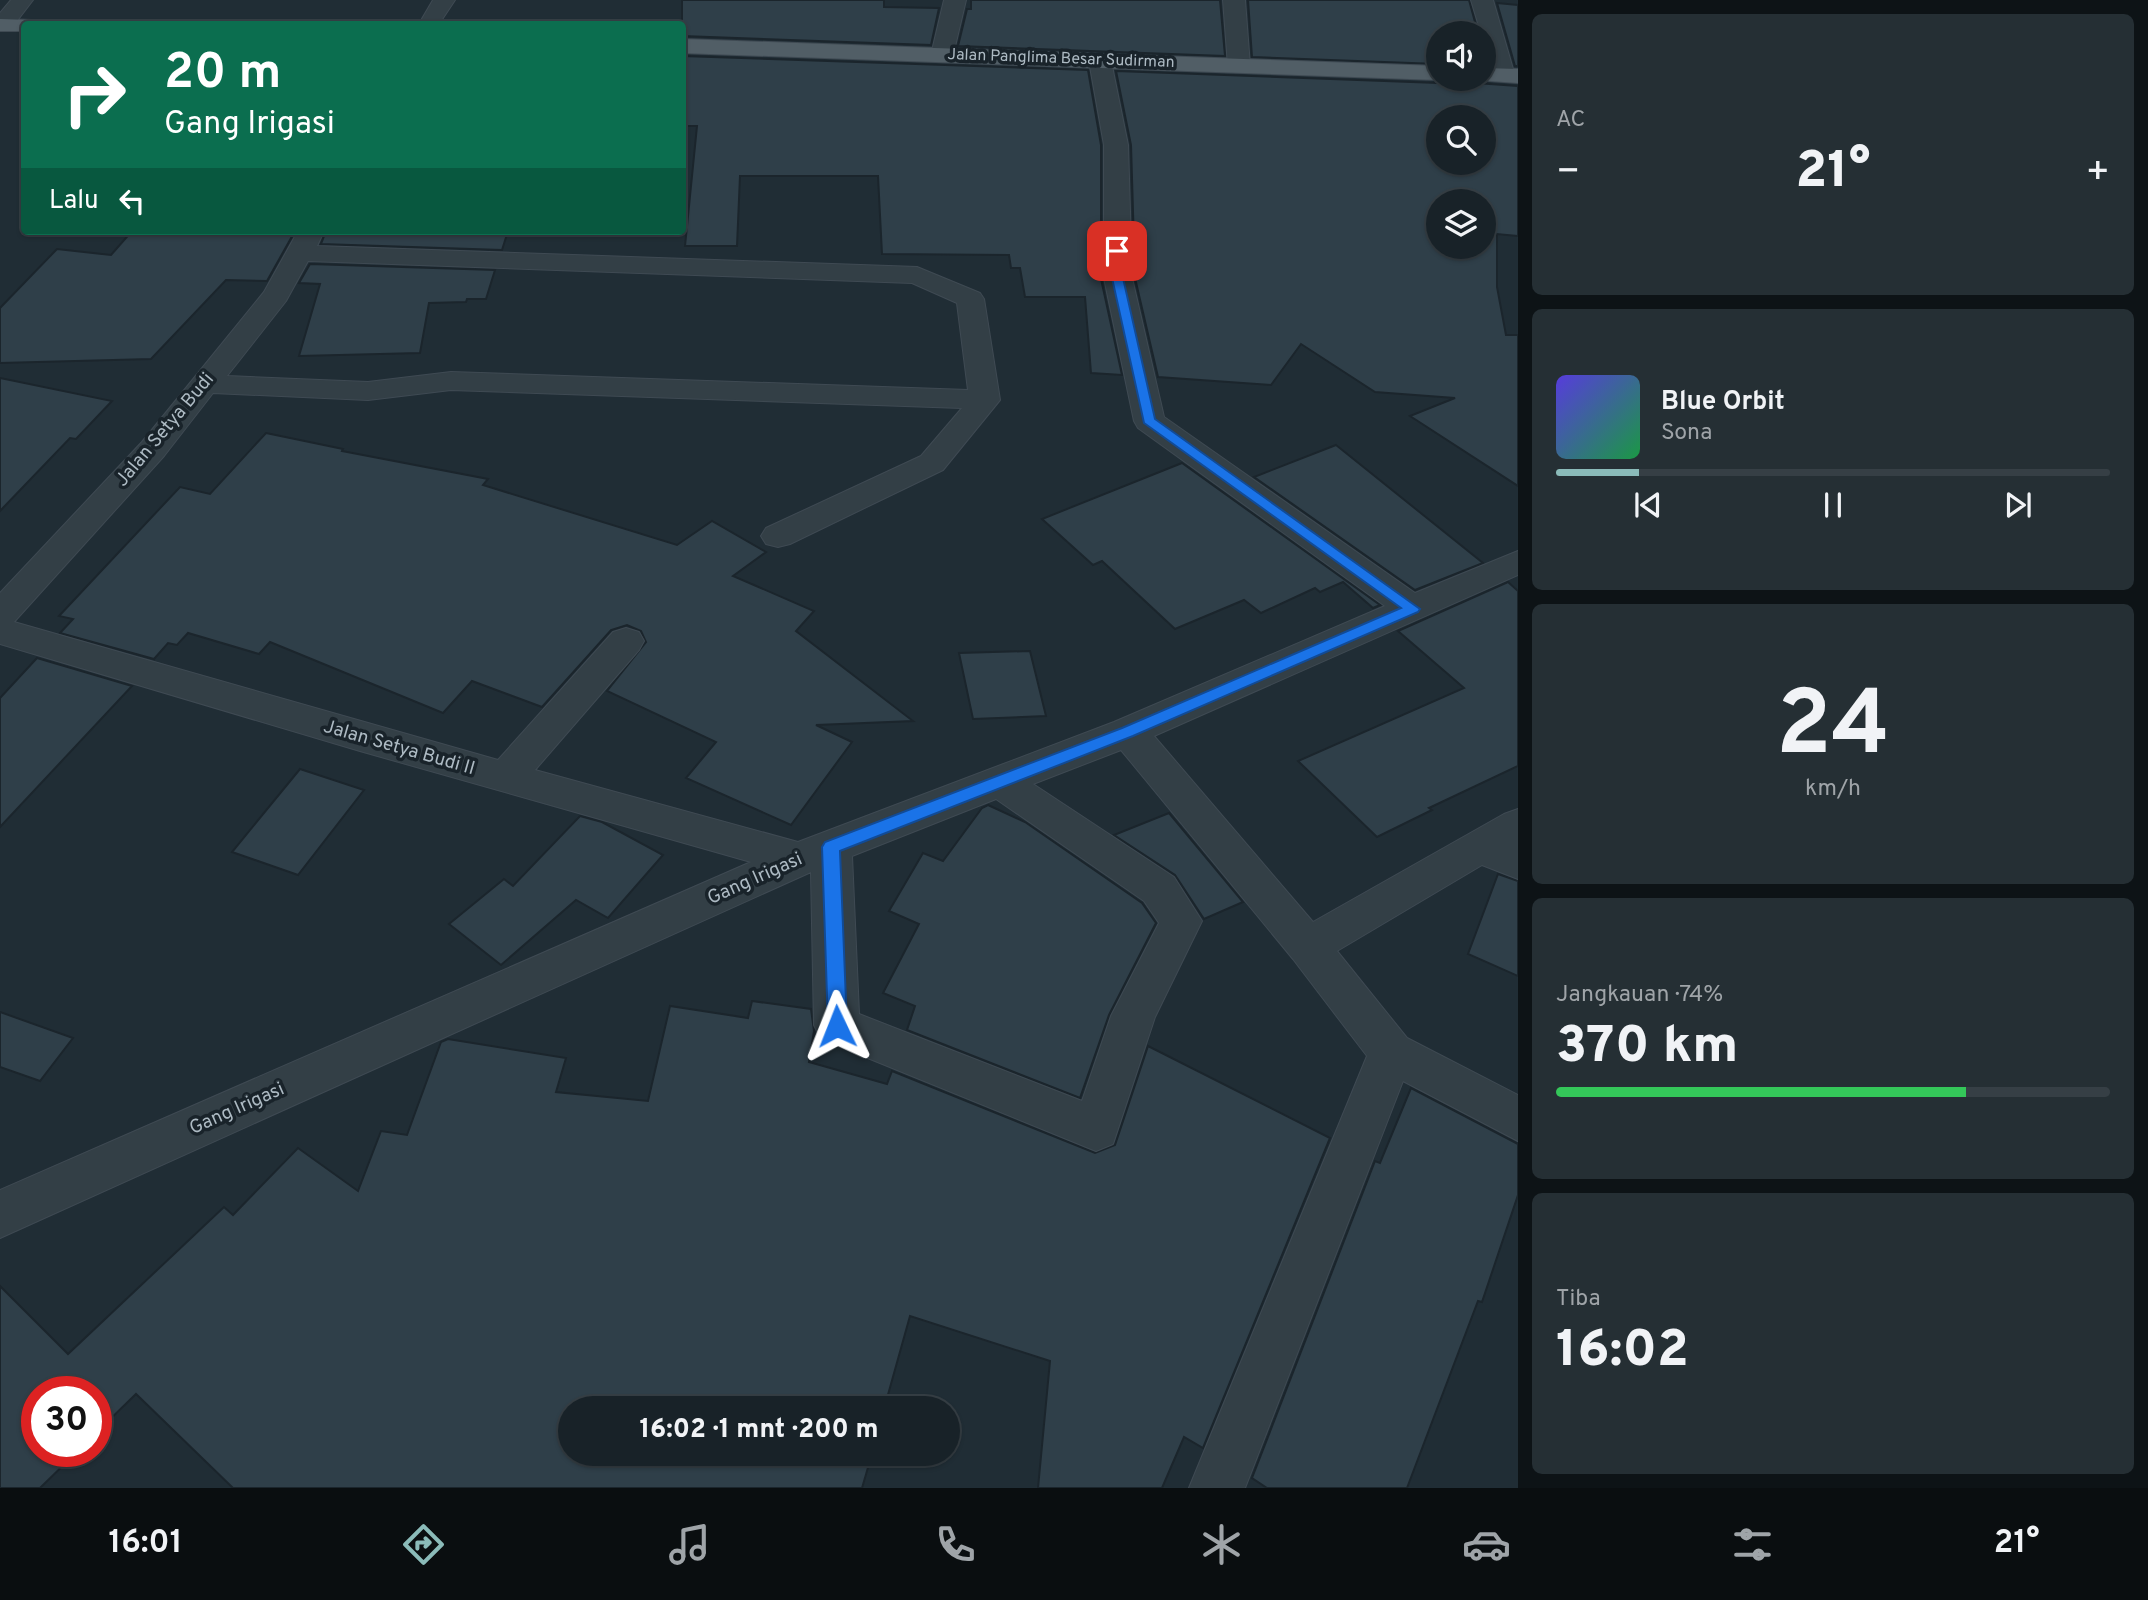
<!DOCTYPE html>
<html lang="id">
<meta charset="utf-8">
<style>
:root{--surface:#182228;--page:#252f34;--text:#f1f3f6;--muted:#9fa4a8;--line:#363f45;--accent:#8bbbb9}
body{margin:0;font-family:Overpass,sans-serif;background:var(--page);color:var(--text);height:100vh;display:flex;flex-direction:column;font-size:26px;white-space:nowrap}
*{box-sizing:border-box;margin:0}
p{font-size:23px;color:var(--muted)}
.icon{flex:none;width:38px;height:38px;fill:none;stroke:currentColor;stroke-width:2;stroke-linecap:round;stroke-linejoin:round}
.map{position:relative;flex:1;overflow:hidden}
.panel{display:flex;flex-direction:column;gap:14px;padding:14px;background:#0d1316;width:630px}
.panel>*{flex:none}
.guide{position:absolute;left:21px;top:21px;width:665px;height:214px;border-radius:7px;box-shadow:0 2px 5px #0004,0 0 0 2px var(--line);background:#0b6e4f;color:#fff;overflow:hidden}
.buttons{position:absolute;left:1426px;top:21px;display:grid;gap:14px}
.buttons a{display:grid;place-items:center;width:70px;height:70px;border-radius:50%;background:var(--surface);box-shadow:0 2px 5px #0004,0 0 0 2px var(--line);font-size:35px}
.speed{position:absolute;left:21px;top:1376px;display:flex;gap:14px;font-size:35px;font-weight:700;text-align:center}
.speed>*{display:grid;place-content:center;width:91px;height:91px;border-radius:50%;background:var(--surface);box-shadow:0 2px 5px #0004,0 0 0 2px var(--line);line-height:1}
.speed .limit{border:10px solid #d22;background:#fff;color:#111}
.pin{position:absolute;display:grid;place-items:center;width:60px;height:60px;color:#fff;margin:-30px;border-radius:14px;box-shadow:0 4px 10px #0006}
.me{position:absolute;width:77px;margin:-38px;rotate:358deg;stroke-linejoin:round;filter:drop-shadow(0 0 5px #0008)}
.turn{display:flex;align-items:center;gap:24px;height:147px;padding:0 28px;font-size:32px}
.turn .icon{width:91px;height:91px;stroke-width:2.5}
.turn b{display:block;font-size:49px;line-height:60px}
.then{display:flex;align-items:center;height:66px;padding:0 28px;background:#0003;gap:14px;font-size:26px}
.big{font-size:52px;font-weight:800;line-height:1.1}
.panel .widget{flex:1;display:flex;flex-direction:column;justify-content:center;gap:10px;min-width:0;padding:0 24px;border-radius:10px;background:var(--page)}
.panel .dial{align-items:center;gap:0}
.dial b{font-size:91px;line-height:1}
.song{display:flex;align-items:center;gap:21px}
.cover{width:84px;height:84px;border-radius:10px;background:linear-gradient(135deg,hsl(250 70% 55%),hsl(140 70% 35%))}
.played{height:7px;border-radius:4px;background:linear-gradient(90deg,var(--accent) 15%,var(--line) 15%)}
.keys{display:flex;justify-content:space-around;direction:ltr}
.heat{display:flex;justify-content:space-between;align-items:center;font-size:38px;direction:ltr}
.charge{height:10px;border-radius:5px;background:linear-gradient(90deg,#34c759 74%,var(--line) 0)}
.trip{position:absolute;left:558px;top:1396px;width:402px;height:70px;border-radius:35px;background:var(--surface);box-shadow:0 2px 5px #0004,0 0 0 2px var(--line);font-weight:800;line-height:70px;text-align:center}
.tab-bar{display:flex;height:112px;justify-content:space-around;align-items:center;background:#0a0e10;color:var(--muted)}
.tab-bar .icon{width:49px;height:49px}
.tab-bar .on{color:var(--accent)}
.tab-bar b{font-size:32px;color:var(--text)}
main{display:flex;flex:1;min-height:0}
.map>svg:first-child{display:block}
.building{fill:#2f3f49;stroke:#1b252c;stroke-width:2;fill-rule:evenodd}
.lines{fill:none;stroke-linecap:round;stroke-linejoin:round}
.minor-casing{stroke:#3f4a53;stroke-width:2}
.major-casing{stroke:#3f4a53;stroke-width:2}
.minor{fill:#333f46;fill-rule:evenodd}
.major{fill:#515e66;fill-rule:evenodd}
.route{fill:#1a73e8;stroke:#114b97;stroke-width:2}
.labels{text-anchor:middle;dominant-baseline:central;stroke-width:7;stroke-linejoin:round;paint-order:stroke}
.far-street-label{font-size:16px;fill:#adbac3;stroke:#19232a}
.street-label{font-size:19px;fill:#adbac3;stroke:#19232a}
</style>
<main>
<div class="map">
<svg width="1518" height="1488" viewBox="0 0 1518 1488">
<rect width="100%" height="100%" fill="#202d35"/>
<!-- building -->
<g class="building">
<path d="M682,0H884V7L939,8L931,45L682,36Z"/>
<path d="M971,0H1220L1225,56L958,46L967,9H971Z"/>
<path d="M1248,0H1469L1478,33H1438V64L1252,57Z"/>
<path d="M1497,3L1518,5V66H1515Z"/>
<path d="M682,56L1088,70L1101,145V279L1122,375L1091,373L1085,297H1025L1020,268H1011L1009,255L882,254L878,176H740L737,246H685L697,126H682Z"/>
<path d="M1116,71L1438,83L1445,79H1474L1476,83L1518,86V236L1497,234V287L1506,335H1518V486L1410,416L1455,398L1375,392L1301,344L1271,385L1158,377L1135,278L1131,145ZM1438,117H1484V163H1438ZM1438,201H1484V247H1438Z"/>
<path d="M132,231H295L267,281L226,280L151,359L0,363V308L57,249L111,255Z"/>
<path d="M326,231H508L502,250L321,244Z"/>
<path d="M310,264L495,270L486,299H467L466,302L429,303L420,353L299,356L320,284L299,283Z"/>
<path d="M0,378L112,401L76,439L70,438L0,511Z"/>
<path d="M266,433L343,449L342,451L488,479L483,485L677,545L712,521L766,552L733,576L814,611L796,631L913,721L816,725L852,742L791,825L686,778L716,742L607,691L646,642L641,631L627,625L611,630L542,707L472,681L443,713L270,642L259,654L188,633L177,645L168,643L154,659L60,633L73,619L59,616L180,487L210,494Z"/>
<path d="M1336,445L1483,563L1415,590L1254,477Z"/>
<path d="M1182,463L1380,605L1373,608L1343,582L1320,592L1315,588L1261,613L1244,600L1175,629L1102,561L1093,565L1042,519Z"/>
<path d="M1508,582L1518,591V766L1429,808L1432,810L1377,837L1298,761L1464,688L1398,631Z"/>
<path d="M1030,651L1046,716L973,719L959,653Z"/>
<path d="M37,658L132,686L0,827V698Z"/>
<path d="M300,769L364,790L298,875L232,852Z"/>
<path d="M988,805L1025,822L1142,903L1156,923L1109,1015L1080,1098L907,1030L915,1006L883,993L919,924L889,911L923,853L943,861L982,808Z"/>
<path d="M1169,813L1243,902L1204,919L1175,875L1114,835Z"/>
<path d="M580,816L602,822L663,855L608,918L576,900L501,965L449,924L504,879L513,886Z"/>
<path d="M1498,874L1518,881V976L1468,954Z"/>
<path d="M752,1001L811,1009L814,1031L809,1062L887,1084L892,1071L1095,1153L1115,1145L1148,1046L1330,1138L1203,1448L1184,1437L1162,1488H1038L1050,1361L910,1316L884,1409H570V1454H872L862,1488H233L136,1394L96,1433V1391H37V1451H78L40,1488H0V1286L68,1354L224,1207L233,1215L298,1148L358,1191L381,1131L407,1135L441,1042L448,1039L566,1058L556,1092L648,1101L670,1006L748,1018Z"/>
<path d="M0,1012L73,1038L40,1081L0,1067Z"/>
<path d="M1411,1088L1518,1144V1195L1482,1302L1478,1301L1407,1488H1267L1252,1478L1375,1161L1380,1163Z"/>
</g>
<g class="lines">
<!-- minor casing -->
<g class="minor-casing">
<g id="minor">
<path d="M11,0H33L10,30L0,31V13Z"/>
<path d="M433,0H455L439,24H419Z"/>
<path d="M944,0H966L953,55L950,60H934L931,55Z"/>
<path d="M1223,0H1245L1250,66L1247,71H1231L1228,66Z"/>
<path d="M1471,0H1493L1515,76L1512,81H1496C1487,68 1484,48 1484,33H1481Z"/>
<path d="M1100,54L1108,56L1111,61L1128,145L1132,278L1164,417L1415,593L1518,551V575L1154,736L1313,922L1504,814L1518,809V879L1482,865L1337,951L1407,1038L1518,1095V1141L1403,1081L1245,1488H1189L1367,1056L1293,959L1121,750L1033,784L1174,877L1202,921L1155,1017L1113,1144L1096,1151L821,1039L814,1025L811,872L0,1238V1190L751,862L360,751L0,644V593L142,442L264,292L298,231H324L317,246L917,267L980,293L984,299L1000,400L943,470L790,544L778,547L766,544L761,536L766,528L921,456L962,408L451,390L368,400L213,393L164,456L14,622L498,760L613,632L626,628L639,632L644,641L639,650L535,770L798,842L1114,722L1385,606L1138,428L1134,421L1104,278V145L1089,61L1092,56ZM308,261L912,283L957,303L968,390L451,372L368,382L227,376L286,301ZM996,799L1144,901L1159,923L1111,1016L1082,1101L859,1014L852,856Z"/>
</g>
</g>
<!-- major casing -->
<g class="major-casing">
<g id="major">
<path d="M0,19L32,20L34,24H24V31H0Z"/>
<path d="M682,39L1438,66V79H1442L1438,80L682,53Z"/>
<path d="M1484,68L1518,69V83L1476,80L1484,79Z"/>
</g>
</g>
<!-- minor -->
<use href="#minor" class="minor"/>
<!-- major -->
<use href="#major" class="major"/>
</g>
<!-- route -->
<path class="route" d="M1117,248L1123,251V278L1155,419L1420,609L1418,612L1133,736L840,851L847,1026L844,1031L837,1034L831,1031L828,1026L822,847L825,842L1122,728L1401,608L1144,423L1112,278V251Z"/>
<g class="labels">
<!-- far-street labels -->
<g class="far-street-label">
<text transform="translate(1061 59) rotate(2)">Jalan Panglima Besar Sudirman</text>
</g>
<!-- street labels -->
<g class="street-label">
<text transform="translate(165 430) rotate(-50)">Jalan Setya Budi</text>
<text transform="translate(399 748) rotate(16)">Jalan Setya Budi II</text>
<text transform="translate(755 879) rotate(-24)">Gang Irigasi</text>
<text transform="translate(237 1109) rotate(-24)">Gang Irigasi</text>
</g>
</g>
</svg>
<div class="buttons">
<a><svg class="icon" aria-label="sound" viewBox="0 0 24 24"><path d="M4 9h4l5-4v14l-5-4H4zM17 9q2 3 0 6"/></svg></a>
<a><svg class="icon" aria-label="search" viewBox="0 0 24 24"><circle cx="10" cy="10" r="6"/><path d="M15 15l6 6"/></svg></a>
<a><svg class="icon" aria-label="layers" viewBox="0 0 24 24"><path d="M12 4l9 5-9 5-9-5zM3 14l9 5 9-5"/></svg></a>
</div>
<div class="speed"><div class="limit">30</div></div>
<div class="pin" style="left:1117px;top:251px;background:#d93025"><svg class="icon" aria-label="arrive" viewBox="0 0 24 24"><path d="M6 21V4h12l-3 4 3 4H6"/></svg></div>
<svg class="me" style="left:837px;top:1026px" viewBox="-20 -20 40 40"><path d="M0-17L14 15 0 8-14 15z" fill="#1a73e8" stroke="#fff" stroke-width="4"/></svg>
<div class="trip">16:02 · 1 mnt · 200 m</div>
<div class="guide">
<div class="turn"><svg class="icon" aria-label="right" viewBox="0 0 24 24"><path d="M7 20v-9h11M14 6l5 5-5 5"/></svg><div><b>20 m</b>Gang Irigasi</div></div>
<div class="then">Lalu<svg class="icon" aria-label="left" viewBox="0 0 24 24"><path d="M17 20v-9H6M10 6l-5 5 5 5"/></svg></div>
</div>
</div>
<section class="panel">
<div class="widget"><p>AC</p>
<div class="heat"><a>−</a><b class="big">21°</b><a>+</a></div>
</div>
<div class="widget">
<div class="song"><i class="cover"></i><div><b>Blue Orbit</b><p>Sona</p></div></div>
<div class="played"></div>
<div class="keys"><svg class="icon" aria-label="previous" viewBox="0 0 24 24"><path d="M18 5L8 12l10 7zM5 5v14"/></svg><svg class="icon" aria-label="pause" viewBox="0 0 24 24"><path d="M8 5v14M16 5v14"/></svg><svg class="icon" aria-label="next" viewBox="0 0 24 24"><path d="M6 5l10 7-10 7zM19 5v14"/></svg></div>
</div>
<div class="widget dial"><b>24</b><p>km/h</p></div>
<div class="widget"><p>Jangkauan · 74%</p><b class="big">370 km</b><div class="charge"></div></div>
<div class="widget"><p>Tiba</p><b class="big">16:02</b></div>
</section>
</main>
<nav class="tab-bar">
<b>16:01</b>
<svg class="icon on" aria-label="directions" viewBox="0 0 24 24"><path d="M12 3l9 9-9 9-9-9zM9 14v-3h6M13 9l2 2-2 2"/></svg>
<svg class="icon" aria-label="music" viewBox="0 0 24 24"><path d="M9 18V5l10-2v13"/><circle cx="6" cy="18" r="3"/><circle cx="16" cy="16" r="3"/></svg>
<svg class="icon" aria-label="phone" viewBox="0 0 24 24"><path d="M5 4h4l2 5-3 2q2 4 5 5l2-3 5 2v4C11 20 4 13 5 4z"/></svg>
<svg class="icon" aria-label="climate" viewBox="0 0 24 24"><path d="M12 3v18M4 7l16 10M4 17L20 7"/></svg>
<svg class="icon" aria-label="car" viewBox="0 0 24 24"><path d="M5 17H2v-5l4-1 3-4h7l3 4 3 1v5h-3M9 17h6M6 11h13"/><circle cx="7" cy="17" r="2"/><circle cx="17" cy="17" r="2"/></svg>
<svg class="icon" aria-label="filters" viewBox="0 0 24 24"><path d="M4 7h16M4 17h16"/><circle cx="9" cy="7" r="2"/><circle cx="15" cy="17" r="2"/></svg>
<b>21°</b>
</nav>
